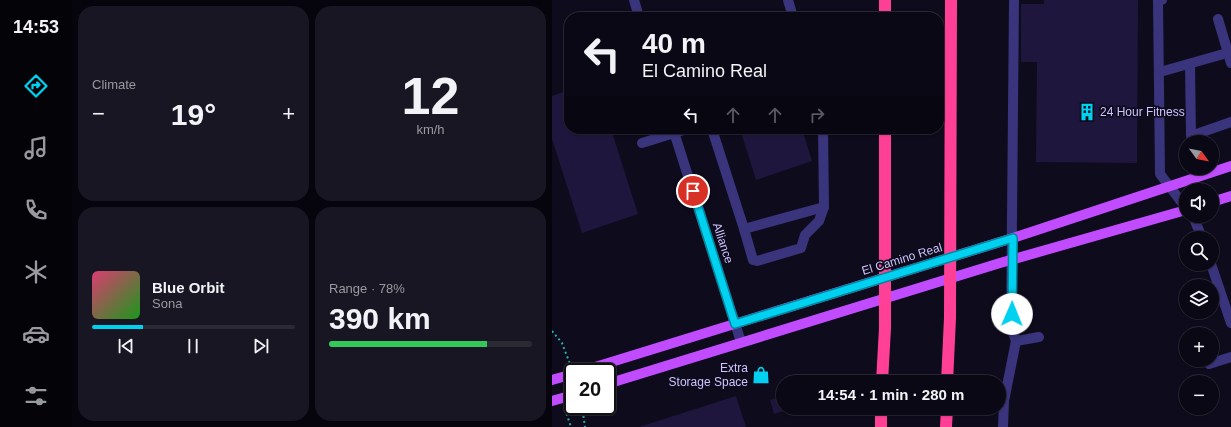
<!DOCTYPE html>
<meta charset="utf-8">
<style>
:root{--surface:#0a0815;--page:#181622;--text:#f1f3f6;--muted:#999aa0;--line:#2a2934;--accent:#00d1f0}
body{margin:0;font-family:Helvetica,sans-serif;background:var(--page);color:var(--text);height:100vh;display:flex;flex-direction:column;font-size:15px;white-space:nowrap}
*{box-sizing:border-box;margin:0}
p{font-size:13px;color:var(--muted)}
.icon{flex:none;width:22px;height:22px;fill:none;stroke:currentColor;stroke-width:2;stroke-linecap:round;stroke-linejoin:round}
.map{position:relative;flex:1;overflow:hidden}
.details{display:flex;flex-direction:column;gap:6px;padding:6px;background:#06040c;width:480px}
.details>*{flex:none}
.hud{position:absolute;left:12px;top:12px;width:380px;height:122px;border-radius:16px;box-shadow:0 1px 3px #0004,0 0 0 1px var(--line);background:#0a0815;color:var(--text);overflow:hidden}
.needle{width:26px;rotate:123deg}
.tools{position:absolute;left:627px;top:135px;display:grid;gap:8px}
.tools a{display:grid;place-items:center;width:40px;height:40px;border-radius:50%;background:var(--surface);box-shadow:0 1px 3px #0004,0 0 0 1px var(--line);font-size:20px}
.speed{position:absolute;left:12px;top:363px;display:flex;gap:8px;font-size:20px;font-weight:700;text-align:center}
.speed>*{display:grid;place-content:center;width:52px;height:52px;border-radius:50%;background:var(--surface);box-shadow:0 1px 3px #0004,0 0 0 1px var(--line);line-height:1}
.speed .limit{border:2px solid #111;border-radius:6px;background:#fff;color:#111}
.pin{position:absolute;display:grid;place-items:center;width:34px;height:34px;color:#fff;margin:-17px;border:2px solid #fff;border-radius:50%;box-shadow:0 1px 4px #0007}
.me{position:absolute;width:44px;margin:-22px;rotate:1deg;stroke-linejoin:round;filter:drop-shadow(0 0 3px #0008)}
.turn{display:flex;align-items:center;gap:14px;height:84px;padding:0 12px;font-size:18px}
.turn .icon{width:52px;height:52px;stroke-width:2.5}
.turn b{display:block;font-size:28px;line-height:34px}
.lanes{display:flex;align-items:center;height:38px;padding:0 12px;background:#0003;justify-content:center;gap:20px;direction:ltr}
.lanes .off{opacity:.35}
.big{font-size:30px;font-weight:600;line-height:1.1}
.details .card{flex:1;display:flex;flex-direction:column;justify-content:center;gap:6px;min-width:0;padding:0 14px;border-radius:16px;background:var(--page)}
.details .dial{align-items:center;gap:0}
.dial b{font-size:52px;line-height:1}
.song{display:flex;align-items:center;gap:12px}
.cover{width:48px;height:48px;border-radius:6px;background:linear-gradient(135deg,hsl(340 70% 55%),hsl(120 70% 35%))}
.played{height:4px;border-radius:2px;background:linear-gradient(90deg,var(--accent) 25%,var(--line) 25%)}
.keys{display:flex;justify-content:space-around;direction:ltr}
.heat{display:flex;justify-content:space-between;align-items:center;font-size:22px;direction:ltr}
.charge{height:6px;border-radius:3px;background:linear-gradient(90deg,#34c759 78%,var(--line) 0)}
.details .tiles{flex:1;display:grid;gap:6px;grid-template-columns:repeat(2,1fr)}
.trip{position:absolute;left:224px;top:375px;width:230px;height:40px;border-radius:20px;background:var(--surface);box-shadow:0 1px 3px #0004,0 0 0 1px var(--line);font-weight:600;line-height:40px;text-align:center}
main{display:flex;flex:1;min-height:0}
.tabs{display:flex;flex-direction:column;width:72px;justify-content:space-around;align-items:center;background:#040308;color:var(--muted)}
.tabs .icon{width:28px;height:28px}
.tabs .on{color:var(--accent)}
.tabs b{font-size:18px;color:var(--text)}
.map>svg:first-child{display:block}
.building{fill:#1f163d}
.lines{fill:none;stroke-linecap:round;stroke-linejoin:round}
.path{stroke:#2aafaa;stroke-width:2;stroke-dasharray:2 3;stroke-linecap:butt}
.minor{stroke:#39347c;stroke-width:10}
.major{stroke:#c14cff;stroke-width:10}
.highway{stroke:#ff4096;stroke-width:12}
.route-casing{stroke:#00889c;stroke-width:10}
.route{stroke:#00d1f0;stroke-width:7}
.labels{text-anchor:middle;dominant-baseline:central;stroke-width:3.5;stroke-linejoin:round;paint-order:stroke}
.poi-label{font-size:12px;fill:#cec5ff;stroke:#0e0b1c;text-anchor:start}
.street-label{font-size:12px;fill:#cec5ff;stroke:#0e0b1c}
</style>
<main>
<nav class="tabs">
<b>14:53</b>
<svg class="icon on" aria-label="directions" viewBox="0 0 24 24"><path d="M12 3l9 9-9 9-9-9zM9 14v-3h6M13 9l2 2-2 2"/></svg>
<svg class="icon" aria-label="music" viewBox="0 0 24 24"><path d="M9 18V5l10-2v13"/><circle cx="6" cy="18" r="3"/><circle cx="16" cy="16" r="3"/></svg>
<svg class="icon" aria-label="phone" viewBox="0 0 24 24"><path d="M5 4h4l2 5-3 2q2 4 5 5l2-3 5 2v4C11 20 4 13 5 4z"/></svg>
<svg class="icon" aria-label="climate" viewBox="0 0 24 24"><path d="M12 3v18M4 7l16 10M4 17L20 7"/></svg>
<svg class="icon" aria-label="car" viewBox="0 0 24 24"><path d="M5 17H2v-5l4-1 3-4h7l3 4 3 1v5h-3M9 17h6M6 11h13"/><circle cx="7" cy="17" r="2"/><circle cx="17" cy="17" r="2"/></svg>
<svg class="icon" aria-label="filters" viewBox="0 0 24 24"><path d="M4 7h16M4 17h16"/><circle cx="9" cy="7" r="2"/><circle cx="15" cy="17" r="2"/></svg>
</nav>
<section class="details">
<div class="tiles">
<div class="card"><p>Climate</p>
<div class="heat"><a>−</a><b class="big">19°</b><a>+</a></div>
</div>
<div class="card dial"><b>12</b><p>km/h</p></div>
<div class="card">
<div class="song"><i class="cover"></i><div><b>Blue Orbit</b><p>Sona</p></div></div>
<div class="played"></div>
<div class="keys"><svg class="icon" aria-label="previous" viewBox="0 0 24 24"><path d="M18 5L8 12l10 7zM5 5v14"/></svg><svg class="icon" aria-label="pause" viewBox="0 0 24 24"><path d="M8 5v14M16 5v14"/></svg><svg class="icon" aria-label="next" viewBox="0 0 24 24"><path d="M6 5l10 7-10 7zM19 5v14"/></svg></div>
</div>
<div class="card"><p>Range · 78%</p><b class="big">390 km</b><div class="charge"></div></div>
</div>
</section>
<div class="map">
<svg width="679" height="427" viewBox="0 0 679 427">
<rect width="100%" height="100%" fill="#0e0b1c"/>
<!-- building -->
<g class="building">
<path d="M492,0H586L585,163L484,162L485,62H469V4H492Z"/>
<path d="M17,90V129H59L86,214L30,233L0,139V96Z"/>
<path d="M188,129H250L260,161L204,180Z"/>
<path d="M184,396L194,427H87Z"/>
<path d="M231,396V408H241L222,414L218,400Z"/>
</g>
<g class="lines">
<!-- path -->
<g class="path">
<path d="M0,331L10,343L18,364"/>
<path d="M30,406L33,427"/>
<path d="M13,409L19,427"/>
</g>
<!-- minor -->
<g class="minor">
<path d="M82,0L87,17"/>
<path d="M236,0L241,17"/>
<path d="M462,0L459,327L464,341L487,337"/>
<path d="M610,0L606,1L608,174L634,208"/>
<path d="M666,19L679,63"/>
<path d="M638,64L639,136L679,122"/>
<path d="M608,72L675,53"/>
<path d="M121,129L189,342"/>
<path d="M160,129L192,229L272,207L271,129"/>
<path d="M90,143L135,129"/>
<path d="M641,216L650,238"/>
<path d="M192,229L201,260L205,261L249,248L253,235L267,221L272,207"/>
<path d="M659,264L679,323"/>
<path d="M657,364L679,357"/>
<path d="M451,427L452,401L464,341"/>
</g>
<!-- major -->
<g class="major">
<path d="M660,202L679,196"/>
<path d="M27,372L461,238L679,166"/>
<path d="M0,380L21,374"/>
<path d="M55,384L448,263L634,210"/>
<path d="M0,401L21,395"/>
</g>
<!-- highway -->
<g class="highway">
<path d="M333,0V17"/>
<path d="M330,382L333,328V129"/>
<path d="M395,382L398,318L399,0"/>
<path d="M329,427V408"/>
<path d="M394,427L395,408"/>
</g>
</g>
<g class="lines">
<!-- route casing -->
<g class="route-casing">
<path id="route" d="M141,191L183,324L461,238L460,314"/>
</g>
<!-- route -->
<use href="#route" class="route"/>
</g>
<!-- icons -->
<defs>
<g id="building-bare" transform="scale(1.38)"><path d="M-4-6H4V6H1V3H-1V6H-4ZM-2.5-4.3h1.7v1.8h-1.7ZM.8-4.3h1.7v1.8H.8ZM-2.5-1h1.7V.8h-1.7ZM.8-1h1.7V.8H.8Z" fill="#00d1f0" stroke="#0e0b1c" stroke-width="2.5" paint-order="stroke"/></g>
<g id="shop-bare" transform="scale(1.38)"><path d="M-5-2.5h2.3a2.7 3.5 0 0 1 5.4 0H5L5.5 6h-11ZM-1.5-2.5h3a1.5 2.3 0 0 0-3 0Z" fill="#00d1f0" stroke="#0e0b1c" stroke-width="2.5" paint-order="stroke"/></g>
</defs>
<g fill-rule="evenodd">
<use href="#building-bare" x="535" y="112"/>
<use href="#shop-bare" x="209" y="375"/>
</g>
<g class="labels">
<!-- poi labels -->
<g class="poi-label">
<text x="548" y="112">24 Hour Fitness</text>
<text x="196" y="368" text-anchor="end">Extra<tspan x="196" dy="14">Storage Space</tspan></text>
</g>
<!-- street labels -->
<g class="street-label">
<text transform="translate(171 243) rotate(72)">Alliance</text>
<text transform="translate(350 259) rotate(-17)">El Camino Real</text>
</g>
</g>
</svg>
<div class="tools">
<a><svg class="needle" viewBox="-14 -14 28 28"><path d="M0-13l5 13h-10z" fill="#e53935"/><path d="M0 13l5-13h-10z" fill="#999aa0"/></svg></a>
<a><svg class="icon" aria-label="sound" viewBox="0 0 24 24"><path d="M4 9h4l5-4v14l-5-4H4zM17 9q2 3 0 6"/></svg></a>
<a><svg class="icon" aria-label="search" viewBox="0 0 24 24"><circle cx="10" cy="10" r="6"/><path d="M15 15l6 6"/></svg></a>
<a><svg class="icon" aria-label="layers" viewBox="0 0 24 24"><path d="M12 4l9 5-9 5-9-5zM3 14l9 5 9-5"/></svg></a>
<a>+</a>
<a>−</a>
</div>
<div class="speed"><div class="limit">20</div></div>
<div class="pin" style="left:141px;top:191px;background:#d93025"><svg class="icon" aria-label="arrive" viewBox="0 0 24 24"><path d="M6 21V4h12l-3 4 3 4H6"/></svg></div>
<svg class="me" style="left:460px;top:314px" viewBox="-20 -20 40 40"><circle r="19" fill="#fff"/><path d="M0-13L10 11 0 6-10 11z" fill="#00d1f0"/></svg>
<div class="trip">14:54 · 1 min · 280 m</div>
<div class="hud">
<div class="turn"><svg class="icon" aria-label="left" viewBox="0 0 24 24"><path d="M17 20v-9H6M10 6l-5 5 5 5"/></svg><div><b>40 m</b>El Camino Real</div></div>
<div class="lanes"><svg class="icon" aria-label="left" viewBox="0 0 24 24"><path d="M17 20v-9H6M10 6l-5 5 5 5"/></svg><svg class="icon off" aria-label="ahead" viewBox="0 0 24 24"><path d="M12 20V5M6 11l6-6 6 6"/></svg><svg class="icon off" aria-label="ahead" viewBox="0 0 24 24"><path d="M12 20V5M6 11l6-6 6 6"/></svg><svg class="icon off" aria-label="right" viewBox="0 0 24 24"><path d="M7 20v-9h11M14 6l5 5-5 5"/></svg></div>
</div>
</div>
</main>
